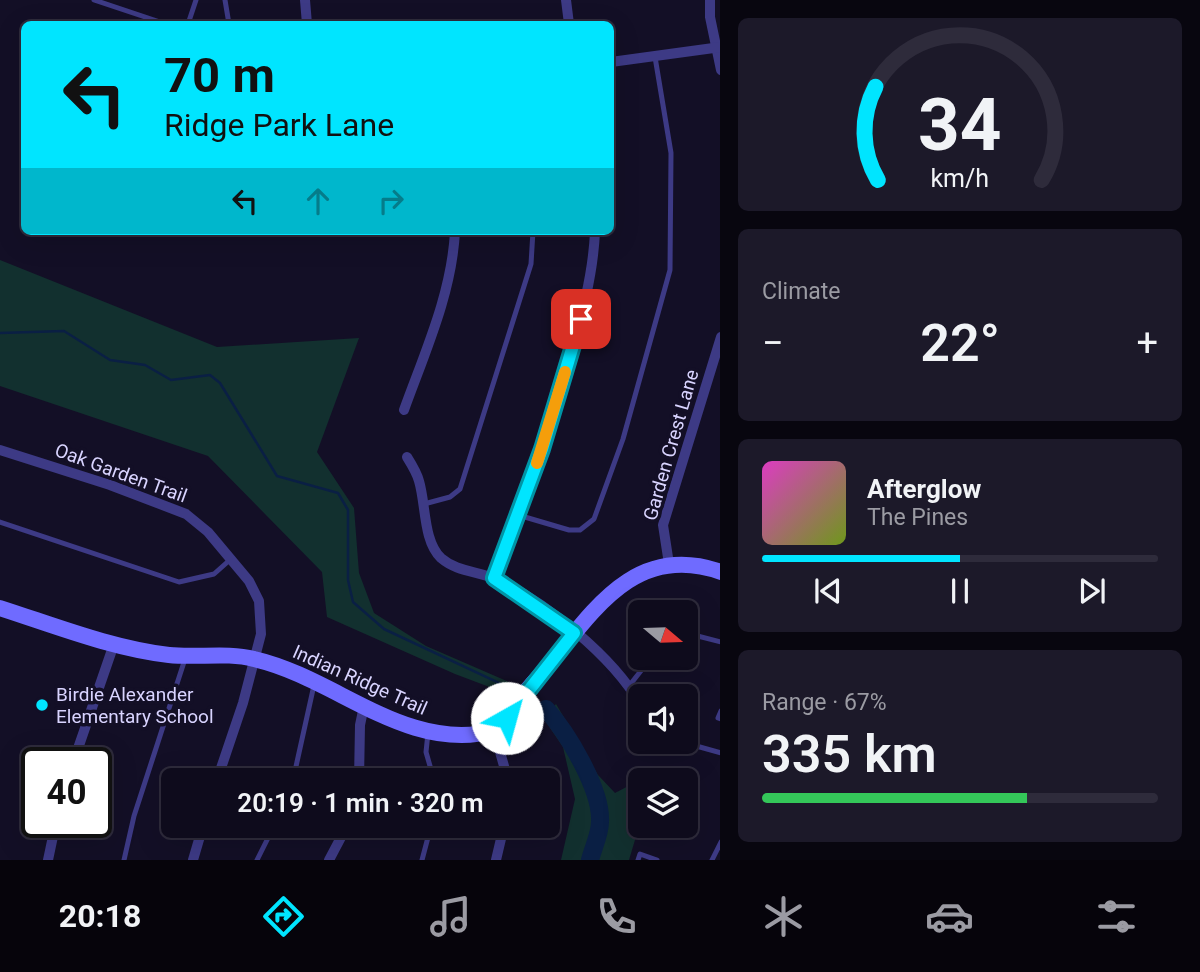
<!DOCTYPE html>
<meta charset="utf-8">
<style>
:root{--surface:#0e0b1c;--page:#1c1929;--text:#f1f3f6;--muted:#9b9ba3;--line:#2e2b3b;--accent:#00e5ff}
body{margin:0;font-family:Roboto,sans-serif;background:var(--page);color:var(--text);height:100vh;display:flex;flex-direction:column;font-size:26px;white-space:nowrap}
*{box-sizing:border-box;margin:0}
p{font-size:23px;color:var(--muted)}
.icon{flex:none;width:38px;height:38px;fill:none;stroke:currentColor;stroke-width:2;stroke-linecap:round;stroke-linejoin:round}
.map{position:relative;flex:1;overflow:hidden}
.panel{display:flex;flex-direction:column;gap:18px;padding:18px;background:#08060f;width:480px}
.panel>*{flex:none}
.banner{position:absolute;left:21px;top:21px;width:593px;height:214px;border-radius:10px;box-shadow:0 7px 28px #0002,0 0 0 2px var(--line);background:#00e5ff;color:#111;overflow:hidden}
.needle{width:46px;rotate:109deg}
.fabs{position:absolute;left:628px;top:600px;display:grid;gap:14px}
.fabs a{display:grid;place-items:center;width:70px;height:70px;border-radius:10px;background:var(--surface);box-shadow:0 7px 28px #0002,0 0 0 2px var(--line);font-size:35px}
.speed{position:absolute;left:21px;top:747px;display:flex;gap:14px;font-size:35px;font-weight:700;text-align:center}
.speed>*{display:grid;place-content:center;width:91px;height:91px;border-radius:50%;background:var(--surface);box-shadow:0 7px 28px #0002,0 0 0 2px var(--line);line-height:1}
.speed .limit{border:4px solid #111;border-radius:10px;background:#fff;color:#111}
.pin{position:absolute;display:grid;place-items:center;width:60px;height:60px;color:#fff;margin:-30px;border-radius:14px;box-shadow:0 4px 10px #0006}
.me{position:absolute;width:77px;margin:-38px;rotate:38deg;stroke-linejoin:round;filter:drop-shadow(0 0 5px #0008)}
.turn{display:flex;align-items:center;gap:24px;height:147px;padding:0 28px;font-size:32px}
.turn .icon{width:91px;height:91px;stroke-width:2.5}
.turn b{display:block;font-size:49px;line-height:60px}
.lanes{display:flex;align-items:center;height:66px;padding:0 28px;background:#0003;justify-content:center;gap:35px;direction:ltr}
.lanes .off{opacity:.35}
.big{font-size:52px;font-weight:600;line-height:1.1}
.panel .tile{flex:1;display:flex;flex-direction:column;justify-content:center;gap:10px;min-width:0;padding:0 24px;border-radius:10px;background:var(--page)}
.panel .dial{align-items:center;gap:0}
.dial svg{height:182px;overflow:visible;fill:none;stroke:var(--line);stroke-width:7;stroke-linecap:round;text-anchor:middle}
.dial text{fill:var(--text);stroke:none}
.song{display:flex;align-items:center;gap:21px}
.cover{width:84px;height:84px;border-radius:10px;background:linear-gradient(135deg,hsl(310 70% 55%),hsl(80 70% 35%))}
.played{height:7px;border-radius:4px;background:linear-gradient(90deg,var(--accent) 50%,var(--line) 50%)}
.keys{display:flex;justify-content:space-around;direction:ltr}
.heat{display:flex;justify-content:space-between;align-items:center;font-size:38px;direction:ltr}
.charge{height:10px;border-radius:5px;background:linear-gradient(90deg,#34c759 67%,var(--line) 0)}
.trip{position:absolute;left:161px;top:768px;width:399px;height:70px;border-radius:10px;background:var(--surface);box-shadow:0 7px 28px #0002,0 0 0 2px var(--line);font-weight:600;line-height:70px;text-align:center}
.tab-bar{display:flex;height:112px;justify-content:space-around;align-items:center;background:#06040b;color:var(--muted)}
.tab-bar .icon{width:49px;height:49px}
.tab-bar .active{color:var(--accent)}
.tab-bar b{font-size:32px;color:var(--text)}
main{display:flex;flex:1;min-height:0}
.map>svg:first-child{display:block}
.green{fill:#12302f}
.lines{fill:none;stroke-linecap:round;stroke-linejoin:round}
.stream{stroke:#0a1f44;stroke-width:2.5}
.river{stroke:#0a1f44;stroke-width:18}
.lane{stroke:#3d3a85;stroke-width:5}
.street{stroke:#3d3a85;stroke-width:10}
.secondary{stroke:#6f6bff;stroke-width:16}
.route-casing{stroke:#0095a6;stroke-width:18}
.route{stroke:#00e5ff;stroke-width:12}
.slow{stroke:#f59e0b;stroke-width:12}
.poi-dot{fill:#00e5ff;stroke:#130f26;stroke-width:2.5}
.labels{text-anchor:middle;dominant-baseline:central;stroke-width:7;stroke-linejoin:round;paint-order:stroke}
.street-label{font-size:19px;fill:#d9d4ff;stroke:#130f26}
.poi-label{font-size:19px;fill:#d9d4ff;stroke:#130f26;text-anchor:start}
</style>
<main>
<div class="map">
<svg width="721" height="860" viewBox="0 0 721 860">
<rect width="100%" height="100%" fill="#130f26"/>
<!-- green -->
<g class="green">
<path d="M0,260L217,347L359,338L317,452L354,508L359,573L374,613L426,646L509,682L511,695L455,674L327,617L322,572L208,456L0,386Z"/>
<path d="M556,704L598,775L615,793L657,771L654,780H640V823L629,860H561L575,799L563,747L544,719Z"/>
</g>
<g class="lines">
<!-- stream -->
<path class="stream" d="M0,333L64,331L110,360L145,365L171,380L210,375L220,383L277,476L338,493L348,510V580L353,602L384,629L518,692"/>
<!-- river -->
<path class="river" d="M546,709C567,732 602,790 600,822C600,834 593,848 590,860"/>
<!-- lane -->
<g class="lane">
<path d="M94,0L166,24"/>
<path d="M225,0L229,24"/>
<path d="M188,24L196,0"/>
<path d="M424,504L450,497L460,489L531,264L533,231"/>
<path d="M518,515L569,530H580L594,519L623,439L670,270L671,153L655,57"/>
<path d="M0,522L179,582L214,574L232,558"/>
<path d="M686,633L721,642"/>
<path d="M629,686L651,658"/>
<path d="M721,711L718,718L721,719"/>
<path d="M428,733L426,752L434,780"/>
<path d="M682,742L721,753"/>
<path d="M293,780L314,685"/>
<path d="M124,860L134,816L185,659"/>
<path d="M257,860L274,826"/>
<path d="M422,860L431,826"/>
<path d="M638,860L640,854L657,860"/>
<path d="M712,860L721,842"/>
</g>
<!-- street -->
<g class="street">
<path d="M305,0L307,24"/>
<path d="M566,0L569,24"/>
<path d="M710,0V17L721,70"/>
<path d="M611,62L721,47"/>
<path d="M404,410C425,352 452,293 455,231"/>
<path d="M0,450L110,485L186,514L208,532L249,581L259,601L261,634L243,703L217,780"/>
<path d="M407,457C412,465 417,473 419,481C426,504 423,541 441,558C457,572 478,571 496,579C546,602 613,657 640,704"/>
<path d="M669,564L663,525L721,337"/>
<path d="M494,578C519,511 543,445 564,377C578,328 593,281 595,231"/>
<path d="M494,731L508,780"/>
<path d="M73,763L114,644"/>
<path d="M359,780L360,725L364,706"/>
<path d="M48,860L56,822"/>
<path d="M193,860L203,826"/>
<path d="M329,860L347,826"/>
<path d="M496,860L504,826"/>
</g>
<!-- secondary -->
<path class="secondary" d="M0,608C56,626 111,648 169,655C197,658 227,652 254,659C337,678 405,753 494,731C511,707 533,684 552,661C597,605 639,543 721,572"/>
</g>
<g class="lines">
<!-- route casing -->
<g class="route-casing">
<path id="route" d="M507,718L574,633L494,578L542,449L581,319"/>
</g>
<!-- route -->
<use href="#route" class="route"/>
<!-- slow -->
<path class="slow" d="M537,463L565,372"/>
</g>
<!-- markers -->
<circle class="poi-dot" cx="42" cy="705" r="7"/>
<g class="labels">
<!-- street labels -->
<g class="street-label">
<text transform="translate(671 445) rotate(-74)">Garden Crest Lane</text>
<text transform="translate(121 473) rotate(20)">Oak Garden Trail</text>
<text transform="translate(360 680) rotate(24)">Indian Ridge Trail</text>
</g>
<!-- poi labels -->
<g class="poi-label">
<text x="56" y="694">Birdie Alexander<tspan x="56" dy="22">Elementary School</tspan></text>
</g>
</g>
</svg>
<div class="fabs">
<a><svg class="needle" viewBox="-14 -14 28 28"><path d="M0-13l5 13h-10z" fill="#e53935"/><path d="M0 13l5-13h-10z" fill="#9b9ba3"/></svg></a>
<a><svg class="icon" aria-label="sound" viewBox="0 0 24 24"><path d="M4 9h4l5-4v14l-5-4H4zM17 9q2 3 0 6"/></svg></a>
<a><svg class="icon" aria-label="layers" viewBox="0 0 24 24"><path d="M12 4l9 5-9 5-9-5zM3 14l9 5 9-5"/></svg></a>
</div>
<div class="speed"><div class="limit">40</div></div>
<div class="pin" style="left:581px;top:319px;background:#d93025"><svg class="icon" aria-label="arrive" viewBox="0 0 24 24"><path d="M6 21V4h12l-3 4 3 4H6"/></svg></div>
<svg class="me" style="left:507px;top:718px" viewBox="-20 -20 40 40"><circle r="19" fill="#fff"/><path d="M0-13L10 11 0 6-10 11z" fill="#00e5ff"/></svg>
<div class="trip">20:19 · 1 min · 320 m</div>
<div class="banner">
<div class="turn"><svg class="icon" aria-label="left" viewBox="0 0 24 24"><path d="M17 20v-9H6M10 6l-5 5 5 5"/></svg><div><b>70 m</b>Ridge Park Lane</div></div>
<div class="lanes"><svg class="icon" aria-label="left" viewBox="0 0 24 24"><path d="M17 20v-9H6M10 6l-5 5 5 5"/></svg><svg class="icon off" aria-label="ahead" viewBox="0 0 24 24"><path d="M12 20V5M6 11l6-6 6 6"/></svg><svg class="icon off" aria-label="right" viewBox="0 0 24 24"><path d="M7 20v-9h11M14 6l5 5-5 5"/></svg></div>
</div>
</div>
<section class="panel">
<div class="tile dial"><svg viewBox="0 0 100 80">
<path d="M14 69A42 42 0 1 1 86 69"/>
<path d="M14 69A42 42 0 0 1 13 28" stroke="#00e5ff"/>
<text x="50" y="56" font-size="32" font-weight="700">34</text>
<text x="50" y="72" font-size="11">km/h</text>
</svg></div>
<div class="tile"><p>Climate</p>
<div class="heat"><a>−</a><b class="big">22°</b><a>+</a></div>
</div>
<div class="tile">
<div class="song"><i class="cover"></i><div><b>Afterglow</b><p>The Pines</p></div></div>
<div class="played"></div>
<div class="keys"><svg class="icon" aria-label="previous" viewBox="0 0 24 24"><path d="M18 5L8 12l10 7zM5 5v14"/></svg><svg class="icon" aria-label="pause" viewBox="0 0 24 24"><path d="M8 5v14M16 5v14"/></svg><svg class="icon" aria-label="next" viewBox="0 0 24 24"><path d="M6 5l10 7-10 7zM19 5v14"/></svg></div>
</div>
<div class="tile"><p>Range · 67%</p><b class="big">335 km</b><div class="charge"></div></div>
</section>
</main>
<nav class="tab-bar">
<b>20:18</b>
<svg class="icon active" aria-label="directions" viewBox="0 0 24 24"><path d="M12 3l9 9-9 9-9-9zM9 14v-3h6M13 9l2 2-2 2"/></svg>
<svg class="icon" aria-label="music" viewBox="0 0 24 24"><path d="M9 18V5l10-2v13"/><circle cx="6" cy="18" r="3"/><circle cx="16" cy="16" r="3"/></svg>
<svg class="icon" aria-label="phone" viewBox="0 0 24 24"><path d="M5 4h4l2 5-3 2q2 4 5 5l2-3 5 2v4C11 20 4 13 5 4z"/></svg>
<svg class="icon" aria-label="climate" viewBox="0 0 24 24"><path d="M12 3v18M4 7l16 10M4 17L20 7"/></svg>
<svg class="icon" aria-label="car" viewBox="0 0 24 24"><path d="M5 17H2v-5l4-1 3-4h7l3 4 3 1v5h-3M9 17h6M6 11h13"/><circle cx="7" cy="17" r="2"/><circle cx="17" cy="17" r="2"/></svg>
<svg class="icon" aria-label="filters" viewBox="0 0 24 24"><path d="M4 7h16M4 17h16"/><circle cx="9" cy="7" r="2"/><circle cx="15" cy="17" r="2"/></svg>
</nav>
